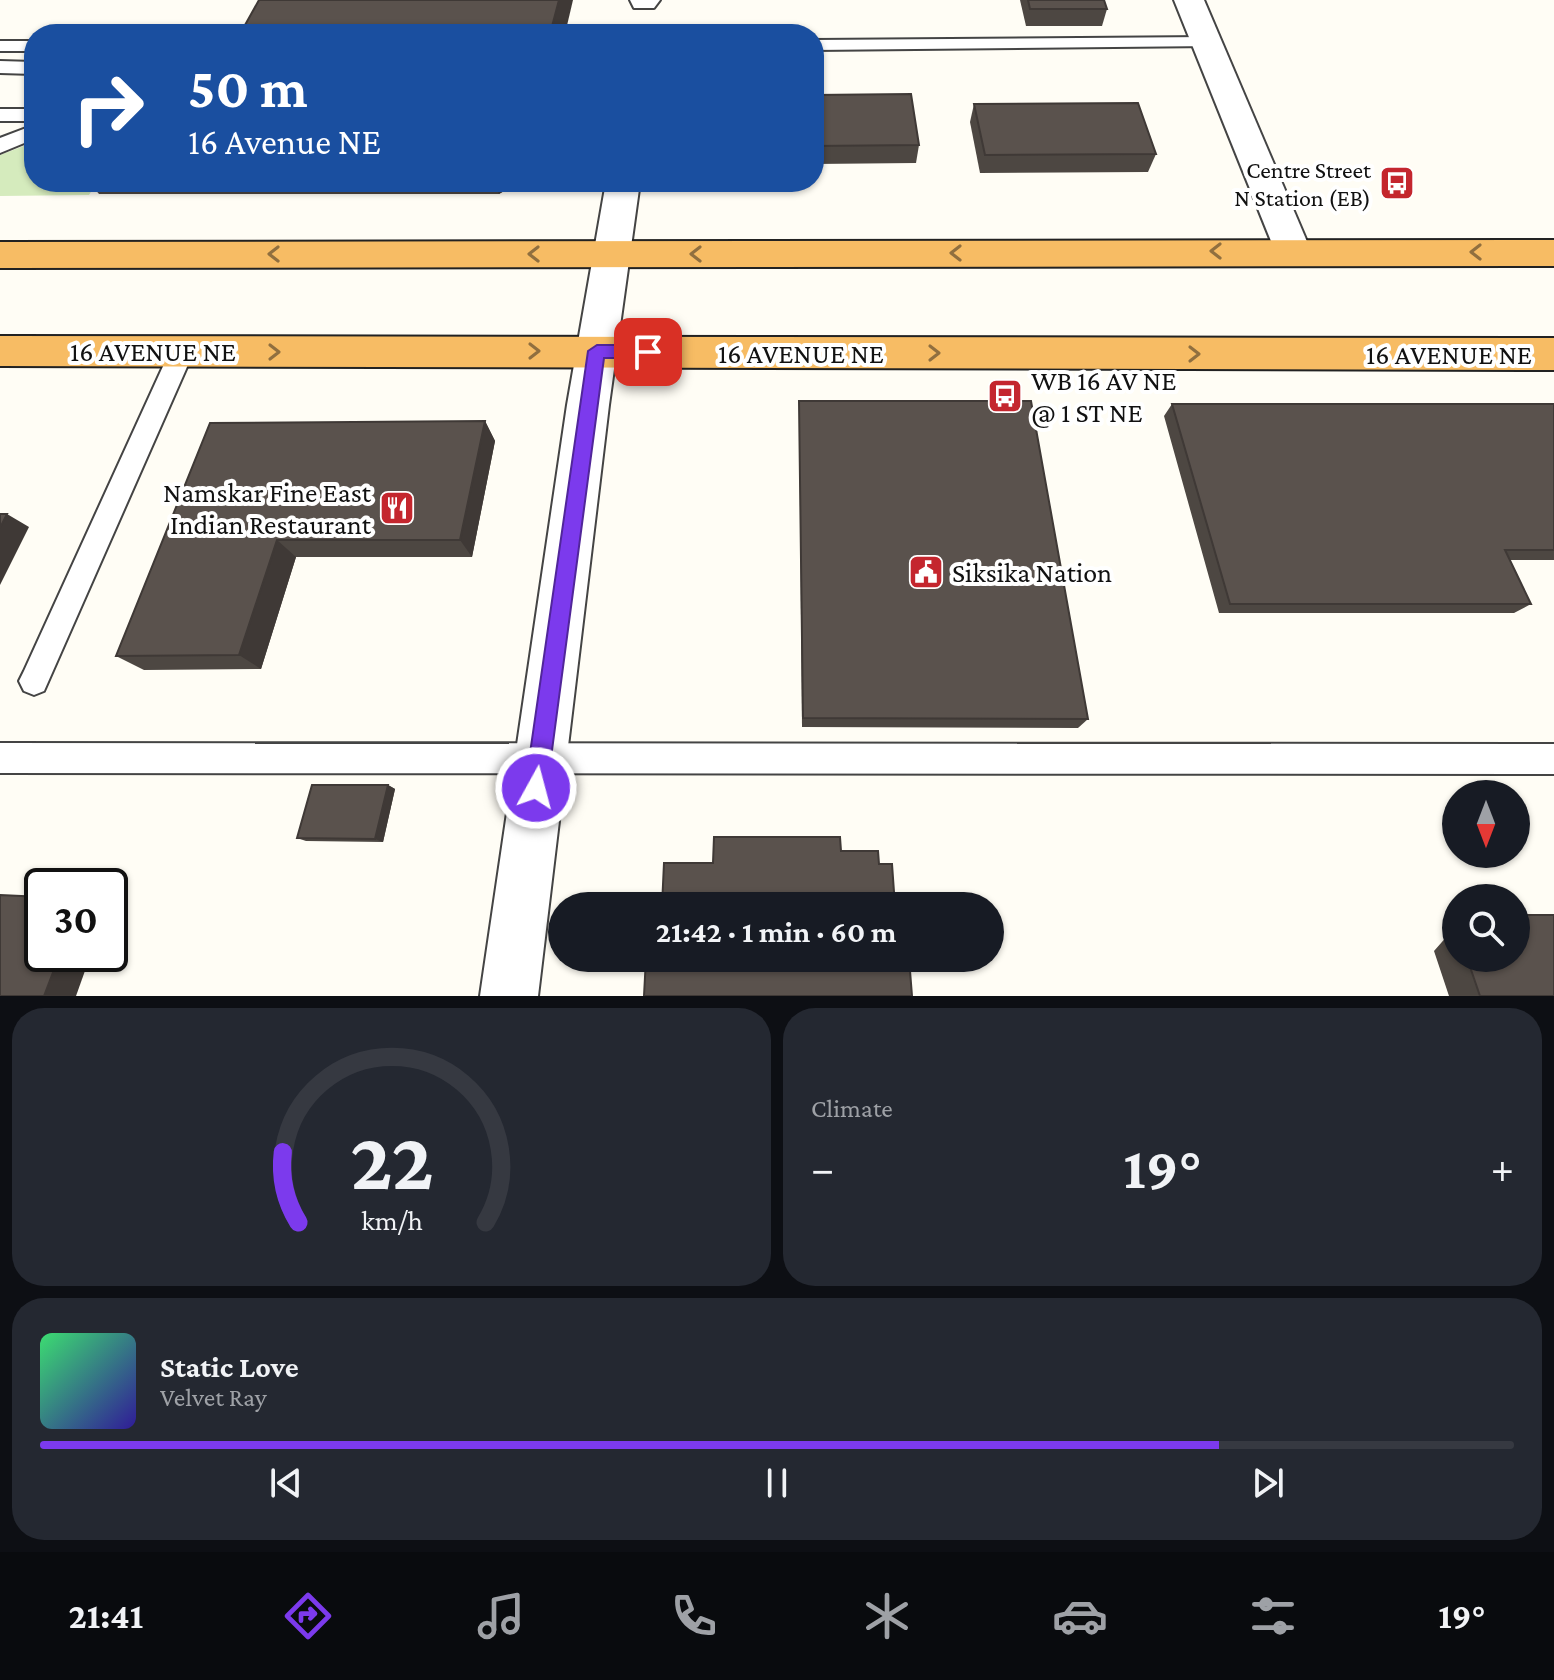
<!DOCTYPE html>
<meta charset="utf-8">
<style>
:root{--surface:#171b24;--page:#242831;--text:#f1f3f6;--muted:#9ea1a6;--line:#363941;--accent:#7c3aed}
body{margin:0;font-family:"Crimson Pro",serif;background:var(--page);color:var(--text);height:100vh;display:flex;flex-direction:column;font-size:30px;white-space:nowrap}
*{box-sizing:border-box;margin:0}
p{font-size:26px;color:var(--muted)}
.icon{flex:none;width:44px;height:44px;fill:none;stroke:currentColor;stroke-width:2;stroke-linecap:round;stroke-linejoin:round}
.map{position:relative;height:996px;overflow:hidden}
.panel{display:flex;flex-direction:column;gap:12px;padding:12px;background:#0d0f14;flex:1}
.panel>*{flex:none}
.banner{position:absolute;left:24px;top:24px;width:800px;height:168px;border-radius:32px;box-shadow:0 2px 6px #0004;background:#1a4fa0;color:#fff;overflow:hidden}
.needle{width:52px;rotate:180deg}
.controls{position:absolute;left:1442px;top:780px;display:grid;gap:16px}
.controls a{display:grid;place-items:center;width:88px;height:88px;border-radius:50%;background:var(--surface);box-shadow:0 2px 6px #0004;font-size:40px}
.speed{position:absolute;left:24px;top:868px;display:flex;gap:16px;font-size:40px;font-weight:700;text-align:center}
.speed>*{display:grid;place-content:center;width:104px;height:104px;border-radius:50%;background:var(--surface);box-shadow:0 2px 6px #0004;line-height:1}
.speed .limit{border:4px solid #111;border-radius:12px;background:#fff;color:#111}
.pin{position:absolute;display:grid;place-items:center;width:68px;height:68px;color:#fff;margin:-34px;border-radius:16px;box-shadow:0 4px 12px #0006}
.me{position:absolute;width:88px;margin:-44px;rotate:7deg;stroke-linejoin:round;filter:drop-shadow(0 0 6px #0008)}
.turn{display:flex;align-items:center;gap:28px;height:168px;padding:0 32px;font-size:36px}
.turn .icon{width:104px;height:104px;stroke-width:2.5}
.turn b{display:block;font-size:56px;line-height:68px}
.big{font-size:60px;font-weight:700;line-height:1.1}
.panel .tile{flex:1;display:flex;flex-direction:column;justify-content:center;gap:12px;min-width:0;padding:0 28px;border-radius:32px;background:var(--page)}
.panel .dial{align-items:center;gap:0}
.dial svg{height:208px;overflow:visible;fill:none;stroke:var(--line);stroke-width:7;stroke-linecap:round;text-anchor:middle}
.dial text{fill:var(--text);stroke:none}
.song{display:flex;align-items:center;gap:24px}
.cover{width:96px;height:96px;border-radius:12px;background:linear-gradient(135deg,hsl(140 70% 55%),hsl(250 70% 35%))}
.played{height:8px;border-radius:4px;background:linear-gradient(90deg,var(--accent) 80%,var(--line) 80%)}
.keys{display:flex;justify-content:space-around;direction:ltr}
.heat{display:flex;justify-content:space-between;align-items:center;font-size:44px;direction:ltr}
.panel .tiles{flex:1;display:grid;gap:12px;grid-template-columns:1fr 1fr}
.tile:last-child{grid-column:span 2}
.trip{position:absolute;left:548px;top:892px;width:456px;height:80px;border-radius:40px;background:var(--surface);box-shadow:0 2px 6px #0004;font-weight:700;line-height:80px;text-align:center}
.menu{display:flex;height:128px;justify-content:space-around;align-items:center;background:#090b0e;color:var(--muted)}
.menu .icon{width:56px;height:56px}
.menu .on{color:var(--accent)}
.menu b{font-size:36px;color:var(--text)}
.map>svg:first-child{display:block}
.green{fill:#d5ebbd}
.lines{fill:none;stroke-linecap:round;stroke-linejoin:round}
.service-casing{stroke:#444;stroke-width:4}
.minor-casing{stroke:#444;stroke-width:4}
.trunk-casing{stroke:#222;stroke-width:4}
.service{fill:#fff;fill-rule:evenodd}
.minor{fill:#fff;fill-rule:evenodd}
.trunk{fill:#f7bc64;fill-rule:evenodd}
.wall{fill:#4d4742}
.shaded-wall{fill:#3f3936}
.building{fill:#5a524d;stroke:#3f3936;stroke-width:2}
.oneway{stroke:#906f3f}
.route{fill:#7c3aed;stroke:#51269a;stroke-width:2}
.labels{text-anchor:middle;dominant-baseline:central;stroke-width:8;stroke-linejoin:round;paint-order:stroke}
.far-poi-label{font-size:24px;fill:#111;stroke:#fff;text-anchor:end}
.street-label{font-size:28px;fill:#111;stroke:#fff}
.poi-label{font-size:28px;fill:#111;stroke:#fff;text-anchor:start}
</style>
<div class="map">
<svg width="1554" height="996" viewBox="0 0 1554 996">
<rect width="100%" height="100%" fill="#fffdf5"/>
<!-- green -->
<path class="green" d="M34,142V182H97L89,195L0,196V155Z"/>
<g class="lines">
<!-- service casing -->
<g class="service-casing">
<g id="service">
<path d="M1207,37L1216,42L1213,46L814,50V40Z"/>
<rect x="0" y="41" width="34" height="10"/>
<path d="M0,61L34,62V74L0,73Z"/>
<rect x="0" y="109" width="34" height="12"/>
<path d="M34,125V139L0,153V138Z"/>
<path d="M182,342L190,345L194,351L44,691L34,695L24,691L19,681L24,671L170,351L174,345Z"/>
<path d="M0,743L1554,744V774L0,773Z"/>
</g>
</g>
<!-- minor casing -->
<g class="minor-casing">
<g id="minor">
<path d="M630,0H660L654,8H634Z"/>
<path d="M1174,0H1204L1311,251L1306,260L1293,264L1280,260L1275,251Z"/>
<path d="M606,182H640L609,405L538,996H480L567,405Z"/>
</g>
</g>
<!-- trunk casing -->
<g class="trunk-casing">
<g id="trunk">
<path d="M1554,240V266L0,268V242Z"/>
<path d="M0,336L1554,338V370L0,366Z"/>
</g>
</g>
<!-- service -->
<use href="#service" class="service"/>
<!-- minor -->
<use href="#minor" class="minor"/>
<!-- trunk -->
<use href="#trunk" class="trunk"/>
</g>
<!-- wall -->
<g class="wall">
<path d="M1020,0H1104L1107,9L1102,26H1026Z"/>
<path d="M814,95L919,145L916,163L814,164Z"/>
<path d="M974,104L1156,154L1148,172L980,173L970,122Z"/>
<path d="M89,182H519L499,194H99Z"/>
<path d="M799,401L1088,719L1078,728L802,727Z"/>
<path d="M1172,404H1554V560H1509L1531,604L1514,613H1219L1164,416Z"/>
<path d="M485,421L495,441L472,557H296L261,669L144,670L116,656L210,423Z"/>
<path d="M388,785L395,789L383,842L306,841L297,838Z"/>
<path d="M1456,926V958H1516L1554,996H1449L1434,951Z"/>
</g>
<!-- shaded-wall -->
<g class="shaded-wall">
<path d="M559,0H573L565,34H550Z"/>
<path d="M495,182H519L499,194Z"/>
<path d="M485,421L495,441L472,557L460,540Z"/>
<path d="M7,514L29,527L0,585V528Z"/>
<path d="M277,540L296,557L261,669L239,655Z"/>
<path d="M388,785L395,789L383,842L375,839Z"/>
<path d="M60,954H91L76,996H44Z"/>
</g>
<!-- building -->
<g class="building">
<path d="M259,0H559L550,34H240Z"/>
<path d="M1028,0H1104L1107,9H1030Z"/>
<path d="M911,94L919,145L814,146V95Z"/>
<path d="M1138,103L1156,154L985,155L974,104Z"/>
<path d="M799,401H1031L1088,719L803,718Z"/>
<path d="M1172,404H1554V550H1505L1531,604H1230Z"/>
<path d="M485,421L460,540H277L239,655L116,656L210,423Z"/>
<path d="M0,514H7L0,528Z"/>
<path d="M312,785H388L375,839L297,838Z"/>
<path d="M714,837H840L841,851H878L879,864H892L895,906H662L664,863H713Z"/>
<path d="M0,895L42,897V954H60L44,996H0Z"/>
<path d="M1516,915H1554V996H1480L1467,958H1516Z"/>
<path d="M646,958H909L912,996H644Z"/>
</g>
<!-- one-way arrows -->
<defs><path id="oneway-chevron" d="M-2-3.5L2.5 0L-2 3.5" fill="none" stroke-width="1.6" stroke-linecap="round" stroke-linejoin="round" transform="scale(2)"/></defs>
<g class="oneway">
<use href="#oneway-chevron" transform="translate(1216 251) rotate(180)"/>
<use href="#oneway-chevron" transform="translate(1476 252) rotate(-180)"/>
<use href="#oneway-chevron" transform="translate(956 253) rotate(180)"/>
<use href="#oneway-chevron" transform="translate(274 254) rotate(180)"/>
<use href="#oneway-chevron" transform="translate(534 254) rotate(180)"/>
<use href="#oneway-chevron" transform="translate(696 254) rotate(180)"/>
<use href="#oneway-chevron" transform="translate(534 351)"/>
<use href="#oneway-chevron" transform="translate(274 352)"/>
<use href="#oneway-chevron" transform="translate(934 353)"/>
<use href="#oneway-chevron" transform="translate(1194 354)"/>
</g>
<!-- route -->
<path class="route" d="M597,345H648L656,352L648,358H604L547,788L544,795L536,799L529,795L525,788L588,351Z"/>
<!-- icons -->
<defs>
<g id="bus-square" transform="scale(1.8)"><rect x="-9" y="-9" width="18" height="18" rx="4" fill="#c4262e" stroke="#fff"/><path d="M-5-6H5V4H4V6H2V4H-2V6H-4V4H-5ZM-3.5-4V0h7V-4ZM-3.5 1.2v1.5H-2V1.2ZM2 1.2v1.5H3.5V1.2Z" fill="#fff"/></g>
<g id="restaurant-square" transform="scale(1.8)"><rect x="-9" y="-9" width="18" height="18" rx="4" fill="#c4262e" stroke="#fff"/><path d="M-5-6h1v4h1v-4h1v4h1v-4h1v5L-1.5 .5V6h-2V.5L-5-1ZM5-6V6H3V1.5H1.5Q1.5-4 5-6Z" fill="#fff"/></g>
<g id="civic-square" transform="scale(1.8)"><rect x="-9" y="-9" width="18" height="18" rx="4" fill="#c4262e" stroke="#fff"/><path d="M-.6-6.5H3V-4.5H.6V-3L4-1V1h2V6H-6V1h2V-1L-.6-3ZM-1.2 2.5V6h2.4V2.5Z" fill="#fff"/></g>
</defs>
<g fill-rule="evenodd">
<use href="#bus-square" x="1397" y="183"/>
<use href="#bus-square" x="1005" y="396"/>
<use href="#restaurant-square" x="397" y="508"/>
<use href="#civic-square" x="926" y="572"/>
</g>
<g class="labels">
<!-- far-poi labels -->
<g class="far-poi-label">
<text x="1371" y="169">Centre Street<tspan x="1371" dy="28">N Station (EB)</tspan></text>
</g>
<!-- street labels -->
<g class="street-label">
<text x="153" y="351">16 AVENUE NE</text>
<text x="801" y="353">16 AVENUE NE</text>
<text x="1449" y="354">16 AVENUE NE</text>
</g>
<!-- poi labels -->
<g class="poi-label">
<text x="1031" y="380">WB 16 AV NE<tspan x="1031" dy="32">@ 1 ST NE</tspan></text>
<text x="371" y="492" text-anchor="end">Namskar Fine East<tspan x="371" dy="32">Indian Restaurant</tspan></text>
<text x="952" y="572">Siksika Nation</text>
</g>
</g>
</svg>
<div class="controls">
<a><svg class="needle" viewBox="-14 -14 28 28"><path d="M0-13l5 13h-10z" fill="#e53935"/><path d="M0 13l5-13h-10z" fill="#9ea1a6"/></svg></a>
<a><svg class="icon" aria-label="search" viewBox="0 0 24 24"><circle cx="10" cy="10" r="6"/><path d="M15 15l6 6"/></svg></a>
</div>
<div class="speed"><div class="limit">30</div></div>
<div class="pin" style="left:648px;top:352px;background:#d93025"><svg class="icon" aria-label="arrive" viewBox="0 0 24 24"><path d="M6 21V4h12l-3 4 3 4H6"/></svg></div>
<svg class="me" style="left:536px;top:788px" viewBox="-20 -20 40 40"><circle r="17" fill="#7c3aed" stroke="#fff" stroke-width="3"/><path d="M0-11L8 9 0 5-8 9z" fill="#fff"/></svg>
<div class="trip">21:42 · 1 min · 60 m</div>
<div class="banner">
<div class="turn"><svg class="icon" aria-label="right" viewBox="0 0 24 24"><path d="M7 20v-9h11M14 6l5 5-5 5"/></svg><div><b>50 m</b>16 Avenue NE</div></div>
</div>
</div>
<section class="panel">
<div class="tiles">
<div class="tile dial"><svg viewBox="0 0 100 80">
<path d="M14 69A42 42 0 1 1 86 69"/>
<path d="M14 69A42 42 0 0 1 8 42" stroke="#7c3aed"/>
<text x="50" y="56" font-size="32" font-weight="700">22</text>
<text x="50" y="72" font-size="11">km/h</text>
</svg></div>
<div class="tile"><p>Climate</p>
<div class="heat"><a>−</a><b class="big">19°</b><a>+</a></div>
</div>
<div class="tile">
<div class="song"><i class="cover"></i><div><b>Static Love</b><p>Velvet Ray</p></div></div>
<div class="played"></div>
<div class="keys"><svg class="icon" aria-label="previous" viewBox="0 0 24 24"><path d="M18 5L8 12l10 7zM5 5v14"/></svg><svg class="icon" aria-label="pause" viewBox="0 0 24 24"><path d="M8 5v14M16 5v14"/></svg><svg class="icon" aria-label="next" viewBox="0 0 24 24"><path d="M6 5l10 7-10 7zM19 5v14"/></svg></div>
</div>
</div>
</section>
<nav class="menu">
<b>21:41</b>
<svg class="icon on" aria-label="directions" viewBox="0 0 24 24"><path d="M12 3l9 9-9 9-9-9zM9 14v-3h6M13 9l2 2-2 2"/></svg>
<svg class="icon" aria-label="music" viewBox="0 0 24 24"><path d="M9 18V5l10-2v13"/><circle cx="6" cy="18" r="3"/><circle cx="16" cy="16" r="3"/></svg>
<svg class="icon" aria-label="phone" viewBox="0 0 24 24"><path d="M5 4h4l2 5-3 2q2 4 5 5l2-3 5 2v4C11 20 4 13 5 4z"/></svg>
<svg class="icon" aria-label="climate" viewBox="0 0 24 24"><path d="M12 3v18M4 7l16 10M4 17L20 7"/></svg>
<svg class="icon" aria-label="car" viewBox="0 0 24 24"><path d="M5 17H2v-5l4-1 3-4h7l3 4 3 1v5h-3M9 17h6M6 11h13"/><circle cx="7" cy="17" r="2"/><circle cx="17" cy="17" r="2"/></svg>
<svg class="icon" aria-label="filters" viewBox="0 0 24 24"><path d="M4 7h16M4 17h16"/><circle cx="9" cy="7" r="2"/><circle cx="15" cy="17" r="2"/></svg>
<b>19°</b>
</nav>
